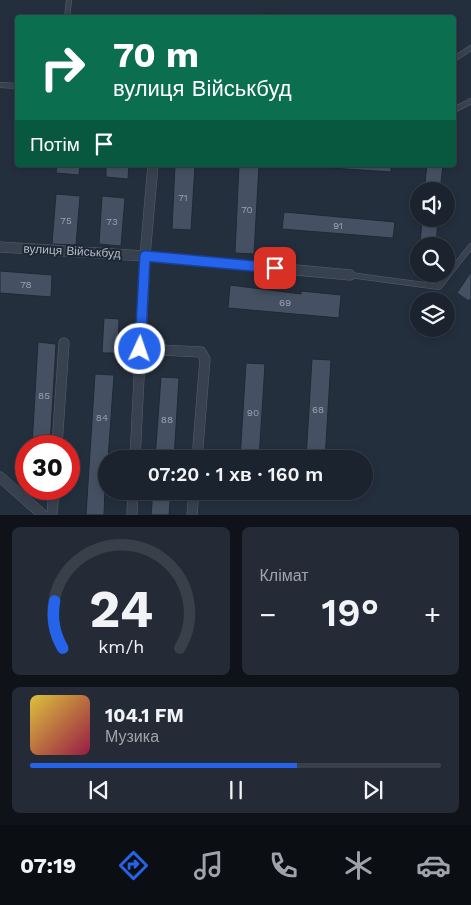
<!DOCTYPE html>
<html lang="uk">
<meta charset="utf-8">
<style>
:root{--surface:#1b232e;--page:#242b36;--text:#f1f3f6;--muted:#a0a4aa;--line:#39404a;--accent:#2563eb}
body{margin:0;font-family:"Work Sans",sans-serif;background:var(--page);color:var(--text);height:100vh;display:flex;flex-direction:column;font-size:19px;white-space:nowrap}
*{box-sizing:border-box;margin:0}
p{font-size:16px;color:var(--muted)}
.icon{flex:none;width:28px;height:28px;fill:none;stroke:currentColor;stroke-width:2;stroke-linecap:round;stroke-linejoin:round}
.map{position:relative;height:515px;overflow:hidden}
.drawer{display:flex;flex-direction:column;gap:12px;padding:12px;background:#0f1319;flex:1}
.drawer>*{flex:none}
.guide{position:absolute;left:15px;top:15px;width:441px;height:152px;border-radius:5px;box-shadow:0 2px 8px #0003,0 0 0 1px var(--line);background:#0b6e4f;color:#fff;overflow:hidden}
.fabs{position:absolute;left:410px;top:182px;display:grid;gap:10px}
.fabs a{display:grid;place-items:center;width:45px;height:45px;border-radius:50%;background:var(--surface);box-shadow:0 2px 8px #0003,0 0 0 1px var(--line);font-size:25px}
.speed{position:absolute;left:15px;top:435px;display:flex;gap:10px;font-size:25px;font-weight:700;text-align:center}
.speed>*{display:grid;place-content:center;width:65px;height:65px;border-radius:50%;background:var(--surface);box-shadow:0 2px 8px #0003,0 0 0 1px var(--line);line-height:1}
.speed .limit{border:8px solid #d22;background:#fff;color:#111}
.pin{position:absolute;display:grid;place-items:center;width:42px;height:42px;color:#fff;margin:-21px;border-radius:10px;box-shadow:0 2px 8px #0006}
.me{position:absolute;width:55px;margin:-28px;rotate:3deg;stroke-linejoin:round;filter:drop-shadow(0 0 4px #0008)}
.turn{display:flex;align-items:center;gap:18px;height:105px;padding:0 15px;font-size:22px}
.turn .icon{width:65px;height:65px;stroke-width:2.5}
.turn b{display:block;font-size:35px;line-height:42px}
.then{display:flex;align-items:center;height:48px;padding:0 15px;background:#0003;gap:10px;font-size:19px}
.big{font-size:38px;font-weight:600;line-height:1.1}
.drawer .card{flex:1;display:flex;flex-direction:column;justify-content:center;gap:8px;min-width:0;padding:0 18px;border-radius:8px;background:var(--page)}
.drawer .dial{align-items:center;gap:0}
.dial svg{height:130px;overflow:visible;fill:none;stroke:var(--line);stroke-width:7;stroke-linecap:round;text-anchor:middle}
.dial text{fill:var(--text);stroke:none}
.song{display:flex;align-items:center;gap:15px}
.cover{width:60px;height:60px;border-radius:8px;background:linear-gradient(135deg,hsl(50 70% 55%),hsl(340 70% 35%))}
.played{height:5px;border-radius:2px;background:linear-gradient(90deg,var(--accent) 65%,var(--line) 65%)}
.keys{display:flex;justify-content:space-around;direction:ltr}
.heat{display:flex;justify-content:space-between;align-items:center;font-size:28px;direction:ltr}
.drawer .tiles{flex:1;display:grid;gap:12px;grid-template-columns:1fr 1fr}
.card:last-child{grid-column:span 2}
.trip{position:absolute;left:98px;top:450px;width:275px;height:50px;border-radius:25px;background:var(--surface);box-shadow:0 2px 8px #0003,0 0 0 1px var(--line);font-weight:600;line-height:50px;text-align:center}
.menu{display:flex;height:80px;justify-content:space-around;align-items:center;background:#0b0e12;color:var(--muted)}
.menu .icon{width:35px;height:35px}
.menu .selected{color:var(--accent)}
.menu b{font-size:22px;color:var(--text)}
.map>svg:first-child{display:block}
.building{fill:#455162;stroke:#1f2835}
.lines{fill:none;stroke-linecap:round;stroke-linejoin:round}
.lane-casing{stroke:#565f6c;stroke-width:6}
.street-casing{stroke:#565f6c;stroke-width:11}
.lane{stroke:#38414e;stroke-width:5}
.street{stroke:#38414e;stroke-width:10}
.route-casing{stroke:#184099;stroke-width:12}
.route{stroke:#2563eb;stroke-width:9}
.labels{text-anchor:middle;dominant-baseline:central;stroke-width:4;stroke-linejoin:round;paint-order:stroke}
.number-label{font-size:10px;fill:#98a1af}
.street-label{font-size:12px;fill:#b4bcc9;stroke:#1d2633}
</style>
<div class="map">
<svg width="471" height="515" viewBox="0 0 471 515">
<rect width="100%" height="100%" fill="#242f3e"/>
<!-- building -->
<g class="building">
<path d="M259,13L341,18H259Z"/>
<path d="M57,165H80L79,175L56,173Z"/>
<path d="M106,165H129L128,179L106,177Z"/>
<path d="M175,165H195L191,230L172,229Z"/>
<path d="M239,165H259L254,254L235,253Z"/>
<path d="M286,165H391V172Z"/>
<path d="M427,165H443L440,191H424Z"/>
<path d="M56,194L80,196L76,245L52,244Z"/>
<path d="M102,196L125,198L121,246L99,244Z"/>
<path d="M284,212L395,222L393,238L282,229Z"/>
<path d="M422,219H438L436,246L420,245Z"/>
<path d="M0,271L52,275L51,297L0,293Z"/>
<path d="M471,272V298L469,301L457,293Z"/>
<path d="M230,285L301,294V291L341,295L339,318L228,308Z"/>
<path d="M104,318L119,319L118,353H102Z"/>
<path d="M38,342L56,344L50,446H32Z"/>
<path d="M312,359L331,360L325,459H306Z"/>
<path d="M246,363L265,364L259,459H240Z"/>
<path d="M95,374L114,375L108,459H106L104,515H86Z"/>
<path d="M161,377L179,378L174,459H155Z"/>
<path d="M153,491H171L169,515H151Z"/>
</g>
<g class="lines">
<!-- lane casing -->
<g class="lane-casing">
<g id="lane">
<path d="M67,18L69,0"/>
<path d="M454,59L471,48"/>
<path d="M0,85L18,86"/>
<path d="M454,110L471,101"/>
<path d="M350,275L439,287L471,246"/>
</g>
</g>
<!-- street casing -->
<g class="street-casing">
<g id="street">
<path d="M0,247L145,256L350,275"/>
<path d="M140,349L201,352L205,359L197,459"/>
<path d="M57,446L64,343"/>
<path d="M135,459L145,256L153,165"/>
<path d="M0,477L43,515"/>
<path d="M52,515L54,489"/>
<path d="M132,515L133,491"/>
<path d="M192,515L194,491"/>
</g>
</g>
<!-- lane -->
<use href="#lane" class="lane"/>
<!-- street -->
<use href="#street" class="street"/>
</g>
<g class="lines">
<!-- route casing -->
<g class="route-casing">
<path id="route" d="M140,349L145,256L275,268"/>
</g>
<!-- route -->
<use href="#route" class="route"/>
</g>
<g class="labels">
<!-- number labels -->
<g class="number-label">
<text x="183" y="197">71</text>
<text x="247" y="209">70</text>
<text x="66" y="220">75</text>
<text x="112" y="221">73</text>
<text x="338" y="225">91</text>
<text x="26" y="284">78</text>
<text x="285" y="302">69</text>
<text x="44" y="395">85</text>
<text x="318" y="409">68</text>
<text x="253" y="412">90</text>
<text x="102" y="417">84</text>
<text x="167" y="419">88</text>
</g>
<!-- street labels -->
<g class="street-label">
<text transform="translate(72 251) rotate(3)">вулиця Військбуд</text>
</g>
</g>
</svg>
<div class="fabs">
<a><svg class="icon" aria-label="sound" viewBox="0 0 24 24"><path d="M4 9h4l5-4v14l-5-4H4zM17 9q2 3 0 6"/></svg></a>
<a><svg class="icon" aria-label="search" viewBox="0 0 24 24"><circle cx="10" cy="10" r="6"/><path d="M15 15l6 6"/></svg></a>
<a><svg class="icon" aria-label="layers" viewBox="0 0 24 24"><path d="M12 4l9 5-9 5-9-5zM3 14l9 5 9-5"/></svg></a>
</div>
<div class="speed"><div class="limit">30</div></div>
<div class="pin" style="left:275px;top:268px;background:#d93025"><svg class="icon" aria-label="arrive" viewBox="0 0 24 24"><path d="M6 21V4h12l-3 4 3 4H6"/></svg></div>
<svg class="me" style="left:140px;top:349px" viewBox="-20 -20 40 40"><circle r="17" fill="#2563eb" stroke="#fff" stroke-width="3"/><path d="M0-11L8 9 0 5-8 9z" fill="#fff"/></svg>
<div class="trip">07:20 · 1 хв · 160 m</div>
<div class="guide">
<div class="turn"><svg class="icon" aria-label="right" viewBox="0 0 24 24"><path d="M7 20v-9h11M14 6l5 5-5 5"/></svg><div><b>70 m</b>вулиця Військбуд</div></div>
<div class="then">Потім<svg class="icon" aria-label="arrive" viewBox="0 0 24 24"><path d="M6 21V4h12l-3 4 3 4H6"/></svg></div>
</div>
</div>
<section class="drawer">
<div class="tiles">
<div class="card dial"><svg viewBox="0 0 100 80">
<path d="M14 69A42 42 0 1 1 86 69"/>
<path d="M14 69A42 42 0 0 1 9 40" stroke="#2563eb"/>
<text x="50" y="56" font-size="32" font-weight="700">24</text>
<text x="50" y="72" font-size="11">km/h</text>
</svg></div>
<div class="card"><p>Клімат</p>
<div class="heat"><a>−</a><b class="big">19°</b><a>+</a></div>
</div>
<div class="card">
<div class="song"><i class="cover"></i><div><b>104.1 FM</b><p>Музика</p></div></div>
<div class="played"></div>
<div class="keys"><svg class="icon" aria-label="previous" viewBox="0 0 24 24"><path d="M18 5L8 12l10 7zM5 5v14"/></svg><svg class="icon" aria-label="pause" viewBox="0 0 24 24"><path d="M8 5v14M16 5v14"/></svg><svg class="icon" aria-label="next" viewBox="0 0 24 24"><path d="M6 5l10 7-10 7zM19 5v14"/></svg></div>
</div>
</div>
</section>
<nav class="menu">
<b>07:19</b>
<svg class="icon selected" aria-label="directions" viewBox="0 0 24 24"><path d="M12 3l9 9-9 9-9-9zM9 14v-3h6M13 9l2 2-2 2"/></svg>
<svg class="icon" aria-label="music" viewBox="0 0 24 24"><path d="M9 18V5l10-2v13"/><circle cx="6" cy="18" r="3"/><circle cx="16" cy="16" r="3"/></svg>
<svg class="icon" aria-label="phone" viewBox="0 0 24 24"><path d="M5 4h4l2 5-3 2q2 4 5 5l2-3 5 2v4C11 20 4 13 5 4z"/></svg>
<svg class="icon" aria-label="climate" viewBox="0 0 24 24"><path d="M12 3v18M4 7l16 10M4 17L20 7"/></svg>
<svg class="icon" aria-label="car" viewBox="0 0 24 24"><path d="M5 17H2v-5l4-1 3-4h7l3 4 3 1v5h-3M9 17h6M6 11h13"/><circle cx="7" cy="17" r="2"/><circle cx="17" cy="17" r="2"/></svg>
</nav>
